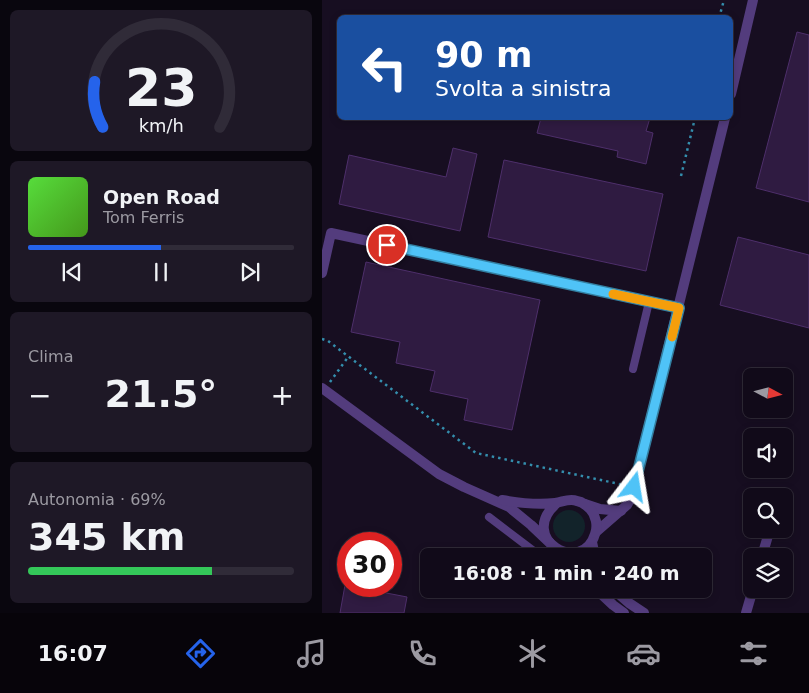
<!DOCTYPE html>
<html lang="it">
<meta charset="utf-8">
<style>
:root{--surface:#110a19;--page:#1e1826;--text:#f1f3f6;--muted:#9c9aa2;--line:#302b38;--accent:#2563eb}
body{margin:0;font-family:"DejaVu Sans",sans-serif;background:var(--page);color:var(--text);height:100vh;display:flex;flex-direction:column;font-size:19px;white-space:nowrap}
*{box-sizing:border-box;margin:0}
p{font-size:16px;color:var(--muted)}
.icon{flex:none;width:28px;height:28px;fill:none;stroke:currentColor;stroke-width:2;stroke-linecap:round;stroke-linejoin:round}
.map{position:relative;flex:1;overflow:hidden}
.sheet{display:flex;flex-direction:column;gap:10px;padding:10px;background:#09060e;width:322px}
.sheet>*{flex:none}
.guide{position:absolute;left:15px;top:15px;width:396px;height:105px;border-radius:8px;box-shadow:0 2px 8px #0003,0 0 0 1px var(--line);background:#1a4fa0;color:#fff;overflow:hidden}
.needle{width:32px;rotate:97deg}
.buttons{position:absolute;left:421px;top:368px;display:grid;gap:10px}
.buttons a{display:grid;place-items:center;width:50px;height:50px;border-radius:8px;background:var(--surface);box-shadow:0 2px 8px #0003,0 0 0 1px var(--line);font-size:25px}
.speed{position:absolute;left:15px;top:532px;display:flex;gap:10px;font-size:25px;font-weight:700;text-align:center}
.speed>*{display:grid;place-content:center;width:65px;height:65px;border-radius:50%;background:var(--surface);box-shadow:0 2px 8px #0003,0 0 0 1px var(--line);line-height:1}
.speed .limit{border:8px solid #d22;background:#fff;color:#111}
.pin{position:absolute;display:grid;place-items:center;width:42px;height:42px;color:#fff;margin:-21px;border:2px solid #fff;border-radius:50%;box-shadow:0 1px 5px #0007}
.me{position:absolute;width:55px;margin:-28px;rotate:14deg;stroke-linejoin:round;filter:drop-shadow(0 0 4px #0008)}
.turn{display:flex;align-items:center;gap:18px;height:105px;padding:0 15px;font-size:22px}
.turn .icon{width:65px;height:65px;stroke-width:2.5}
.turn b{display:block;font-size:35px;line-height:42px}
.big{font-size:38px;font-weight:700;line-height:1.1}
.sheet .tile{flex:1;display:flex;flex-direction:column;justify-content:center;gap:8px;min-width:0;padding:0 18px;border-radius:8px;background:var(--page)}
.sheet .dial{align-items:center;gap:0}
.dial svg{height:130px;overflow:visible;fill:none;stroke:var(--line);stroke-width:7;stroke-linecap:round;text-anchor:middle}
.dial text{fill:var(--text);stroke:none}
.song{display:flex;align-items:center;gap:15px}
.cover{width:60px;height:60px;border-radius:8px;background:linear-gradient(135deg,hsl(110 70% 55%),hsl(100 70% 35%))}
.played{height:5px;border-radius:2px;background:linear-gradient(90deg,var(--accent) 50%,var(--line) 50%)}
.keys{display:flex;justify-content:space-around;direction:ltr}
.heat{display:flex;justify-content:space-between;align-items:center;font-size:28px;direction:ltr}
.charge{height:8px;border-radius:4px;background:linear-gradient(90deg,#34c759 69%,var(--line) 0)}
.trip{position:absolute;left:98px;top:548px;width:292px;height:50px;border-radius:8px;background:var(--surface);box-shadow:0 2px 8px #0003,0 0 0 1px var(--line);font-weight:700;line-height:50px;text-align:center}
.menu{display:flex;height:80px;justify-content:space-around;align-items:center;background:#07040a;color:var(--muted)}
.menu .icon{width:35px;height:35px}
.menu .active{color:var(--accent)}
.menu b{font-size:22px;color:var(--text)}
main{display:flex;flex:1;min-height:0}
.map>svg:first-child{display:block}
.green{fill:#12232a}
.building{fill:#2f1b41;stroke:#4e2f6b}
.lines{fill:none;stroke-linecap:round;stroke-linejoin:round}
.path{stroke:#348ead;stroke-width:2.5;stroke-dasharray:2.5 4;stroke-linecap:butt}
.service{stroke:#533c7d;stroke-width:8}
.minor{stroke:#533c7d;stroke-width:10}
.tertiary{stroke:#533c7d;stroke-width:10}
.route-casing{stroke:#337fa1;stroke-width:12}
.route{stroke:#4fc3f7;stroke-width:9}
.slow{stroke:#f59e0b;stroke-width:9}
</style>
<main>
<section class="sheet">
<div class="tile dial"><svg viewBox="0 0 100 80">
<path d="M14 69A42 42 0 1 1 86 69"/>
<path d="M14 69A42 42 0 0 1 9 41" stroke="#2563eb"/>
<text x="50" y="56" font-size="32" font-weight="700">23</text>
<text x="50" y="72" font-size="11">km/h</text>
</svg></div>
<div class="tile">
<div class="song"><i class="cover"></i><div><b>Open Road</b><p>Tom Ferris</p></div></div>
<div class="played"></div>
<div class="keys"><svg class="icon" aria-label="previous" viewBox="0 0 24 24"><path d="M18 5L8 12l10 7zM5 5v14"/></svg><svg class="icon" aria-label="pause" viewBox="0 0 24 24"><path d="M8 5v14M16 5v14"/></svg><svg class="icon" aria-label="next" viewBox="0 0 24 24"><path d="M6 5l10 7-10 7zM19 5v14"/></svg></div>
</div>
<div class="tile"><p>Clima</p>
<div class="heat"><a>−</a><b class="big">21.5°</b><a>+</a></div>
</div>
<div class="tile"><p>Autonomia · 69%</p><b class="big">345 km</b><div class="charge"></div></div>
</section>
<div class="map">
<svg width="487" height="613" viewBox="0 0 487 613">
<rect width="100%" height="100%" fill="#170e21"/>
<!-- green -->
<circle class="green" cx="247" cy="526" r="16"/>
<!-- building -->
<g class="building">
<path d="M475,32L487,35V202L434,188Z"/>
<path d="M219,118H328L324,131L331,133L324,164L295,157L296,151L215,133Z"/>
<path d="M131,148L155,154L138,231L17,204L27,155L124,177Z"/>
<path d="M182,160L341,194L324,271L166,237Z"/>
<path d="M416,237L487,255V328L398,305Z"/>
<path d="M44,262L218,300L190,430L142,420L146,399L108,391L113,371L74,363L78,342L29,332Z"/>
<path d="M23,585L85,597L82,613H18Z"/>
</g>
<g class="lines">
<!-- path -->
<g class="path">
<path d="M397,18L402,0"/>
<path d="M359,176L373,118"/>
<path d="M0,339L6,341L154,453L302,485"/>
<path d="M8,382L26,357"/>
<path d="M257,589L263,593"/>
</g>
<!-- service -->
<g class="service">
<path d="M311,369L327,302"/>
<path d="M167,517L217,555L234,549"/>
</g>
<!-- minor -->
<g class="minor">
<path d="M409,94L431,0"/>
<path d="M0,273L9,233L357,308"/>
<path d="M263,504L278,509L299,511"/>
<path d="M274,532L305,505L309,498L403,118"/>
<path d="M440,556L448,529"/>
<path d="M424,613L431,589"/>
</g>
<!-- tertiary -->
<g class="tertiary">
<path d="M0,388L117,474L142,487L187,507L209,525L228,543"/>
<path d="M180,500C197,503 216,505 233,503C241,502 247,498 255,501C261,502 264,505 268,509C274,515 276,526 273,534C260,577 194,538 235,503"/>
<path d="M270,542L273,556"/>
<path d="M274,589L291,605L302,613"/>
<path d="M291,589L307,603L322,613"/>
</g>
</g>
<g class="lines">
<!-- route casing -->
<g class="route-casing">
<path id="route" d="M65,245L357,308L312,487"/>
</g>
<!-- route -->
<use href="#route" class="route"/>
<!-- slow -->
<path class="slow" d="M291,294L357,308L350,337"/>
</g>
</svg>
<div class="buttons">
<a><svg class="needle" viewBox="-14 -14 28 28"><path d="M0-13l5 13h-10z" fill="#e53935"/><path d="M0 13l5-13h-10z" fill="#9c9aa2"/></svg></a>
<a><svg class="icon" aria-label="sound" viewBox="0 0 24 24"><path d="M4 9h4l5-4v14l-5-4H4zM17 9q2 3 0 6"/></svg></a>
<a><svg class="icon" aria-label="search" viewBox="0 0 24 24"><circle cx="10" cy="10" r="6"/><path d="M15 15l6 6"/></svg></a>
<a><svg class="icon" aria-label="layers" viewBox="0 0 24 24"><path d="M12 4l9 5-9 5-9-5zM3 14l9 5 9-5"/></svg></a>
</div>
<div class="speed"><div class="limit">30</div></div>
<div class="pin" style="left:65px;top:245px;background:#d93025"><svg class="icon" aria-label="arrive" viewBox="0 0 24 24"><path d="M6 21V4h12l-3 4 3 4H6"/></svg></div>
<svg class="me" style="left:312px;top:487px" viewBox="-20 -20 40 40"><path d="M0-17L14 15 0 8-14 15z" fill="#4fc3f7" stroke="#fff" stroke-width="4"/></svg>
<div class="trip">16:08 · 1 min · 240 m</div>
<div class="guide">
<div class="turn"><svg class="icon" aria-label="left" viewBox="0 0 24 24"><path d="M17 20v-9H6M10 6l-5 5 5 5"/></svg><div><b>90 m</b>Svolta a sinistra</div></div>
</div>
</div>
</main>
<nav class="menu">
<b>16:07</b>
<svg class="icon active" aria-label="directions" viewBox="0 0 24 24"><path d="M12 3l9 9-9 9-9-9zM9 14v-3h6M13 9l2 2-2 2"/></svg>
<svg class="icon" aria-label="music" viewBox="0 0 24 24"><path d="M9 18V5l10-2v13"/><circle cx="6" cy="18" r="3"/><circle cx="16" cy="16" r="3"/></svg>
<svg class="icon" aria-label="phone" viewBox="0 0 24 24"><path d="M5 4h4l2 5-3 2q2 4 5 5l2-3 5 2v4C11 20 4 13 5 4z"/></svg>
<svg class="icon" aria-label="climate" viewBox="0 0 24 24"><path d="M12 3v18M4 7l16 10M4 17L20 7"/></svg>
<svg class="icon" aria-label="car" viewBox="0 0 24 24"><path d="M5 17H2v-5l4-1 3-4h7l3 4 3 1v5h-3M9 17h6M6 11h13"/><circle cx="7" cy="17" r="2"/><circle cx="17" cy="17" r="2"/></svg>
<svg class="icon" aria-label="filters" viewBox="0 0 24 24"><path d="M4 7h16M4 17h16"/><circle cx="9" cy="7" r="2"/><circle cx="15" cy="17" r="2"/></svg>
</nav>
